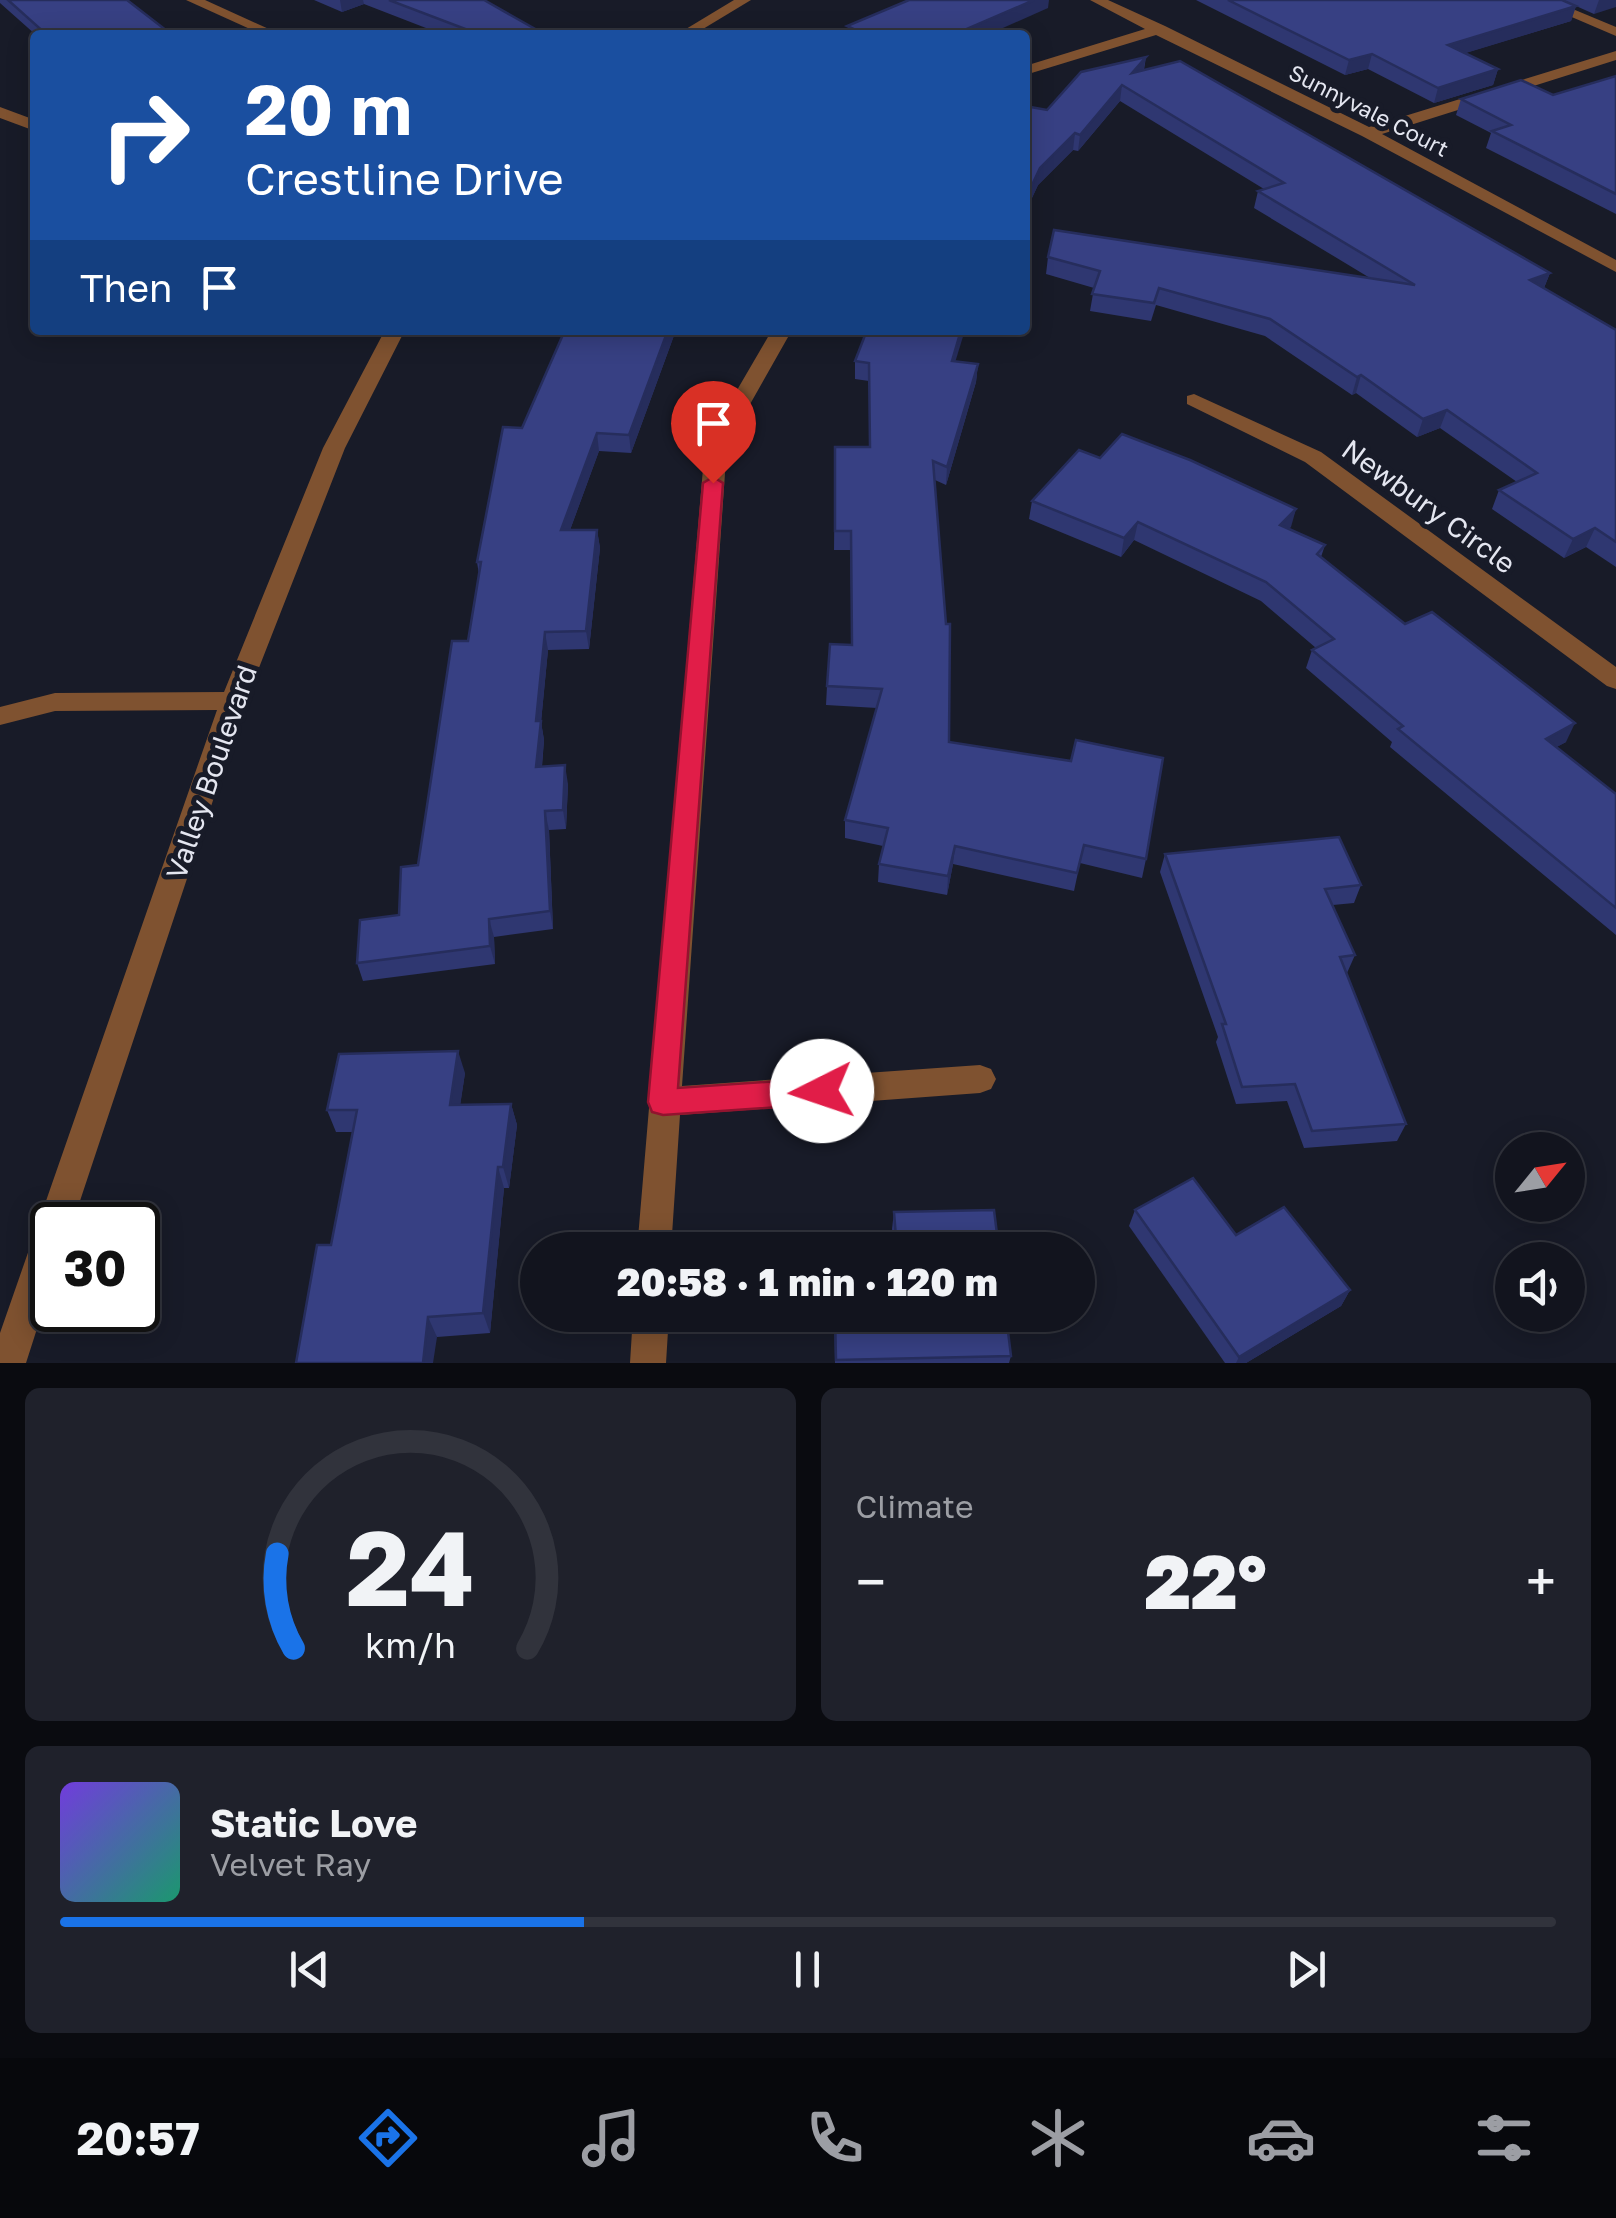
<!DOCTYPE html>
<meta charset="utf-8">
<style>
:root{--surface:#12141e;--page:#1f212b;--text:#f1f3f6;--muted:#9c9ea4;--line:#31333c;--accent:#1a73e8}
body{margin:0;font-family:"Golos Text",sans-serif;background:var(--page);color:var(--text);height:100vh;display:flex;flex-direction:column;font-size:38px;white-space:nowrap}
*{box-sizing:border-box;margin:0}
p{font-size:32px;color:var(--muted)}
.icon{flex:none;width:55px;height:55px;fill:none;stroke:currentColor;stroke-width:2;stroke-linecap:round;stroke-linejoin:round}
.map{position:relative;height:1363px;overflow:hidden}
.panel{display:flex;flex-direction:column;gap:25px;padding:25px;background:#0a0b10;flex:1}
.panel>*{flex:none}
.guide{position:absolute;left:30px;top:30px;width:1000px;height:305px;border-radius:10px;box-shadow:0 5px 25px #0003,0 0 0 2px var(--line);background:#1a4fa0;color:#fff;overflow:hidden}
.needle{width:65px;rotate:60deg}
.fabs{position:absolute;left:1495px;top:1132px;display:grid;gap:20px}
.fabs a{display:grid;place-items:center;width:90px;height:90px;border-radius:50%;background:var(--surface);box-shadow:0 5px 25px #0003,0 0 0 2px var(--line);font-size:50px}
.speed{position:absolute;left:30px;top:1202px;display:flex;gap:20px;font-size:50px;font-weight:700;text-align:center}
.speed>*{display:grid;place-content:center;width:130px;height:130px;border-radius:50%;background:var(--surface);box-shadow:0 5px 25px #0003,0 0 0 2px var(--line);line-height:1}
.speed .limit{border:5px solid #111;border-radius:15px;background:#fff;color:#111}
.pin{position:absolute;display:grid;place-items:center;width:85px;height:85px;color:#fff;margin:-102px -42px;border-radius:50% 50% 50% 0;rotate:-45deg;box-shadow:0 0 10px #0007}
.pin .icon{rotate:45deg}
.me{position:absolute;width:110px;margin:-55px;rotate:266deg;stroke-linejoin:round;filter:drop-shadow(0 0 8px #0008)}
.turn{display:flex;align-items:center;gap:35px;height:210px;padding:0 50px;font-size:45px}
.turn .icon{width:130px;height:130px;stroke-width:2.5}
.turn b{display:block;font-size:70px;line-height:85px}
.then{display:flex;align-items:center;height:95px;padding:0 50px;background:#0003;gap:20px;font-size:38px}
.big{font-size:75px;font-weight:800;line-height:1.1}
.panel .tile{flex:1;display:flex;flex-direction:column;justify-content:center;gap:15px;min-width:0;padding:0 35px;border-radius:15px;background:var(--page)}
.panel .dial{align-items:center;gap:0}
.dial svg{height:260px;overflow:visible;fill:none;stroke:var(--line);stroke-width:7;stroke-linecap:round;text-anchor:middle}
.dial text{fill:var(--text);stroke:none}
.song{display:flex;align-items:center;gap:30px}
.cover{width:120px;height:120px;border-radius:15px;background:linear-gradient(135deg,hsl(260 70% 55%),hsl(160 70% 35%))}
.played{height:10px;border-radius:5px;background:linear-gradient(90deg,var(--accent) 35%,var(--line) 35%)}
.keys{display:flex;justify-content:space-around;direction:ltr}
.heat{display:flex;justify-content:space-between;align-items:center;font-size:55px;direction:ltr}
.panel .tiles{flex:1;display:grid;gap:25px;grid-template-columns:1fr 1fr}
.tile:last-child{grid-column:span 2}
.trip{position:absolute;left:520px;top:1232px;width:575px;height:100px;border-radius:50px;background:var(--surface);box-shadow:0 5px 25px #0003,0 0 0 2px var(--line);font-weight:800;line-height:100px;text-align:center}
.tab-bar{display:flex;height:160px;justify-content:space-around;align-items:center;background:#07080c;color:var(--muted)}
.tab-bar .icon{width:70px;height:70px}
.tab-bar .current{color:var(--accent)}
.tab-bar b{font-size:45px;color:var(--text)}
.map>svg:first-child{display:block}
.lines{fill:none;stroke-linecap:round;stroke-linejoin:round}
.service{fill:#7f5230;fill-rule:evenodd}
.minor{fill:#7f5230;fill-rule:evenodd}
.tertiary{fill:#7f5230;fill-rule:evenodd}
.wall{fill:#2f3771}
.shaded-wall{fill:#262d5c}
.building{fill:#374083;stroke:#262d5c;stroke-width:2.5}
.route{fill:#e11d48;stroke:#92132f;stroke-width:2.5}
.labels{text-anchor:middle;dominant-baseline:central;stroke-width:10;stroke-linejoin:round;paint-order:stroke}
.far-street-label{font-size:22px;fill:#e4e6f0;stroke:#181b28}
.street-label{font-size:28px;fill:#e4e6f0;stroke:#181b28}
</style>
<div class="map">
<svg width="1616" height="1363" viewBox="0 0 1616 1363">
<rect width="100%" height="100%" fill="#181b28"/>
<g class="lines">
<!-- service -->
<path class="service" d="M385,330H405L345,448L246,701L72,1225H52V1282L26,1363H0V1333L217,710L55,711L0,725V707L55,693L224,692L323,448Z"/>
<!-- minor -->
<g class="minor">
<path d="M186,0H205L282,35H263Z"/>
<path d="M1090,0H1108L1165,26L1369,127L1616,51V60L1382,134L1616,260V272L1362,136L1156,35L1025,75V66L1145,29Z"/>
<path d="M1532,0H1551L1616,27V36Z"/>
<path d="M772,330H792L727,445L682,1086L980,1065L991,1069L996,1079L991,1089L980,1093L680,1115L671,1250H637L705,445Z"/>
<path d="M1194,394L1321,452L1616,667V689L1607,686L1305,462L1187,404V396Z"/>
<path d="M633,1315H669L666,1363H630Z"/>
</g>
<!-- tertiary -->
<g class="tertiary">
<path d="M734,0H751L693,35H676Z"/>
<path d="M0,107L35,120V131L0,118Z"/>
</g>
</g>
<!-- wall -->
<g class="wall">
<path d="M0,0H127L167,31L176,35H36L0,3Z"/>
<path d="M314,0H484L537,30L538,35H444L364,4L342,12Z"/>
<path d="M1196,0H1616L1594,14L1576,6L1571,21L1465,53L1498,69L1493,85L1434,103L1368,69L1345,75Z"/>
<path d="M1146,57L1144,70L1550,273L1544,288L1616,330V567L1586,547L1564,558L1492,509L1499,490L1517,482L1440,428L1417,437L1356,393L1352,395L1265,336L1156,305L1151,321L1090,311L1094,288L1046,274L1048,257L1370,278L1254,208L1258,191L1264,189L1120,101L1078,151L1073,150L1038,185L1025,213V106L1047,110Z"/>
<path d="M1616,76V214L1486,148L1491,133L1456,115L1461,99L1553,95Z"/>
<path d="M565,330H676L631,453L599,451L570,530H597L600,548L589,649L548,650L541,722L544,740L542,767L568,784L566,829L549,830L553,929L494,937L495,964L363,981L357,963L399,915L418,865L468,641L479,575L477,562L522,428Z"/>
<path d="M855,361L956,362L978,364L976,382L946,485L935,480L949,742L1146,859L1142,878L1080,863L1074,891L953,864L947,895L878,882L879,864L883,846L845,838V820L877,708L826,705L827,686L852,645L850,550H834L835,447H869V381L855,379Z"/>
<path d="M1100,458L1296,509L1289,529L1325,545L1321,557L1405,624L1566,742L1556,747L1616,794V935L1390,747L1392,742L1306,668L1312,650L1316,648L1261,601L1134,540L1121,557L1029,519L1032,501Z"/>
<path d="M1165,854L1361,885L1354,903L1333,905L1355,955L1347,973L1406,1124L1397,1141L1304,1148L1287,1101L1236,1104L1216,1042L1218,1037L1160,872Z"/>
<path d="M465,1073L460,1105L511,1104L517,1125L509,1188H504L490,1333L437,1337L331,1245L353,1132H336L327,1110Z"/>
<path d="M1135,1210L1236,1235L1350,1290L1341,1306L1246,1363H1225L1129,1226Z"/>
<path d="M894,1212L999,1250H894L892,1229Z"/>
<path d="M834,1315H1006L1011,1356L1009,1363H835Z"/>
</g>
<!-- shaded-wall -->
<g class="shaded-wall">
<path d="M340,0H363L364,4L342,12Z"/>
<path d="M1034,0H1049L1048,8L987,35H953Z"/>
<path d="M1599,0H1616V7L1594,14Z"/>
<path d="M1576,6L1571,21L1443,60L1448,45Z"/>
<path d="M1372,54L1368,69L1345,75L1349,60Z"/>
<path d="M1146,57L1143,72L1132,73Z"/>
<path d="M1498,69L1493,85L1434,103L1438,88Z"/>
<path d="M1122,85L1120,101L1078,151L1080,135Z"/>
<path d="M1075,133L1073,150L1038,185L1025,213V200L1040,168Z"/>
<path d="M1550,273L1543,290L1530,280Z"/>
<path d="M668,330H676L631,453L629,435Z"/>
<path d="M961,330H965L950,379L952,361Z"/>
<path d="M978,364L976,382L946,485L947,467Z"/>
<path d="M1361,375L1356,393L1352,395L1357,377Z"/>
<path d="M1447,410L1440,428L1417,437L1423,419Z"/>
<path d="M597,433L599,451L563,549L561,530Z"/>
<path d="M1296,509L1291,527L1275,544L1280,525Z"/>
<path d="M1138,522L1134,540L1121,557L1124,538Z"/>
<path d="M1595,528L1586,547L1564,558L1573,539Z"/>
<path d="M597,530L600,548L589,649L586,631Z"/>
<path d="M545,632L548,650L541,722L544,740L540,785L536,767V721Z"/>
<path d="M1575,723L1566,742L1537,758L1546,739Z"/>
<path d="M565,765L568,784L566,829L563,810Z"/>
<path d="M545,811L549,830L553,929L550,911Z"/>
<path d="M955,846L953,864L947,895L948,876Z"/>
<path d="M489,919L494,937L495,964L490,946Z"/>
<path d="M458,1051L465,1073L457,1127L450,1105Z"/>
<path d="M511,1104L517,1125L509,1188L503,1167Z"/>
<path d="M498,1167L504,1188L490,1333L483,1313Z"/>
<path d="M1350,1290L1341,1306L1246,1363H1236L1239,1357Z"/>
<path d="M428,1317L437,1337L433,1363H423Z"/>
</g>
<!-- building -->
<g class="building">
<path d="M8,0H127L167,31L176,35H47Z"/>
<path d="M389,0H484L537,30L535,35H481Z"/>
<path d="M909,0H1034L953,35H847L856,30L847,26Z"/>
<path d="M1228,0H1562L1576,6L1448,45L1498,69L1438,88L1372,54L1349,60Z"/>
<path d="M1146,57L1132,73L1180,61L1550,273L1530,280L1616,330V542L1595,528L1573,539L1499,490L1537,473L1447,410L1423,419L1361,375L1357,377L1270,319L1159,288L1154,303L1092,294L1100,271L1048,257L1054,230L1415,285L1258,191L1284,183L1122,85L1080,135L1075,133L1040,168L1025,200V106L1047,110L1081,72Z"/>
<path d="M1616,76V194L1492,131L1511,125L1461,99L1521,80L1553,95Z"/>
<path d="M565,330H668L629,435L597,433L561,530H597L586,631L545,632L536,721H541L536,767L565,765L563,810L545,811L550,911L489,919L490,946L357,963L360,920L399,915L401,867L418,865L452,641H468L481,562H477L503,427L522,428Z"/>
<path d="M867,330H961L952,361L978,364L947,467L933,461L946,624H950L949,742L1071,761L1076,740L1163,758L1146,859L1084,845L1077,873L955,846L948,876L879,864L888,828L845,820L882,689L827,686L830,644L852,645L851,531H835V447H870L869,363L855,361Z"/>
<path d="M1122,434L1190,460L1296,509L1280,525L1325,545L1317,554L1405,624L1432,612L1575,723L1546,739L1616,794V908L1398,729L1403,726L1312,650L1334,639L1266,582L1138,522L1124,538L1032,501L1079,450L1100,458Z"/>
<path d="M1339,837L1361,885L1325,889L1355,955L1340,957L1406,1124L1312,1131L1295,1084L1242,1087L1222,1024H1226L1165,854Z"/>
<path d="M458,1051L450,1105L511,1104L503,1167H498L483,1313L428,1317L423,1363H296L317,1245H331L357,1110H327L339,1054Z"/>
<path d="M1193,1178L1236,1235L1284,1207L1350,1290L1239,1357L1135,1210Z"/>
<path d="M994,1210L999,1250H897L894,1212Z"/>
<path d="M835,1315H1006L1011,1356L836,1360Z"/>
</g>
<!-- route -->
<path class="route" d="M713,477L723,483L678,1088L822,1078L832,1082L836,1091L832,1100L822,1104L663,1115L652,1112L648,1102L703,483Z"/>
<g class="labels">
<!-- far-street labels -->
<g class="far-street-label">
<text transform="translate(1369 110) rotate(27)">Sunnyvale Court</text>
</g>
<!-- street labels -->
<g class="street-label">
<text transform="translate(1429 506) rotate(36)">Newbury Circle</text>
<text transform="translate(211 772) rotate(-71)">Valley Boulevard</text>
</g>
</g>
</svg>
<div class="fabs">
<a><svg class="needle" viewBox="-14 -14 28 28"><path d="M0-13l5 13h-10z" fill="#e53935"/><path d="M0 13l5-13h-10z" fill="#9c9ea4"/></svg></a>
<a><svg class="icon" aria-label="sound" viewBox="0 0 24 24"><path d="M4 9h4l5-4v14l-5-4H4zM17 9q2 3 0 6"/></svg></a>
</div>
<div class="speed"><div class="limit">30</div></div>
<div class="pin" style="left:713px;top:483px;background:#d93025"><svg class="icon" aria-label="arrive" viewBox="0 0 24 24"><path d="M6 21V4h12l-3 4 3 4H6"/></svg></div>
<svg class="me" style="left:822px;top:1091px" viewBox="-20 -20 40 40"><circle r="19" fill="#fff"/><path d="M0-13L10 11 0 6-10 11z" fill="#e11d48"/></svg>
<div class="trip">20:58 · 1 min · 120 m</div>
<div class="guide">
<div class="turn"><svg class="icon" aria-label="right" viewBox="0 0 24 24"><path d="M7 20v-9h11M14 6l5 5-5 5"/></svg><div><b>20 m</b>Crestline Drive</div></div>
<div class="then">Then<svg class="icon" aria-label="arrive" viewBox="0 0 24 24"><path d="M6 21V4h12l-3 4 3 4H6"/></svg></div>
</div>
</div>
<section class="panel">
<div class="tiles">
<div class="tile dial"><svg viewBox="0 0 100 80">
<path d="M14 69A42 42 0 1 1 86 69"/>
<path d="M14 69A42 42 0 0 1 9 40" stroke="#1a73e8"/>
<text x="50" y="56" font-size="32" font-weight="700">24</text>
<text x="50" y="72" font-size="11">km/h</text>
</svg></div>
<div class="tile"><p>Climate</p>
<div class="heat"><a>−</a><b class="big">22°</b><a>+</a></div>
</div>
<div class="tile">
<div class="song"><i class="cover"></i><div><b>Static Love</b><p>Velvet Ray</p></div></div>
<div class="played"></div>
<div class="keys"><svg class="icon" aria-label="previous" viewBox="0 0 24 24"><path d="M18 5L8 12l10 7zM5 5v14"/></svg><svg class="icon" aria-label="pause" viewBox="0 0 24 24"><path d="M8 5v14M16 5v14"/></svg><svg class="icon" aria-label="next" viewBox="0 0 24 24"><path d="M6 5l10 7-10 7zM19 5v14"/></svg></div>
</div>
</div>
</section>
<nav class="tab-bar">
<b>20:57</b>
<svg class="icon current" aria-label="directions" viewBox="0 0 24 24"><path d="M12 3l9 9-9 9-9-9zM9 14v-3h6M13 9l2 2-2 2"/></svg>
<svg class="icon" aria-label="music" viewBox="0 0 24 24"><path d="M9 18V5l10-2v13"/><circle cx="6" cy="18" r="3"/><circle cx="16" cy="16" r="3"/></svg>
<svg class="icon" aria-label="phone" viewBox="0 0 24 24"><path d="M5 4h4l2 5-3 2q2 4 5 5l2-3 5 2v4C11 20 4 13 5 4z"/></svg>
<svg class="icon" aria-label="climate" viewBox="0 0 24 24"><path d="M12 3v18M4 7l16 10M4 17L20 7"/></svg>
<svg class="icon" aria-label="car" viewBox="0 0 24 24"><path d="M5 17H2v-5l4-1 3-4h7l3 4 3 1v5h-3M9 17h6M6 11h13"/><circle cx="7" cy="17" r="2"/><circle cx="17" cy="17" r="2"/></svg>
<svg class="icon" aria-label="filters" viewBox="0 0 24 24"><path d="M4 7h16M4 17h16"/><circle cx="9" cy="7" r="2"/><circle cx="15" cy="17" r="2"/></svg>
</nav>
